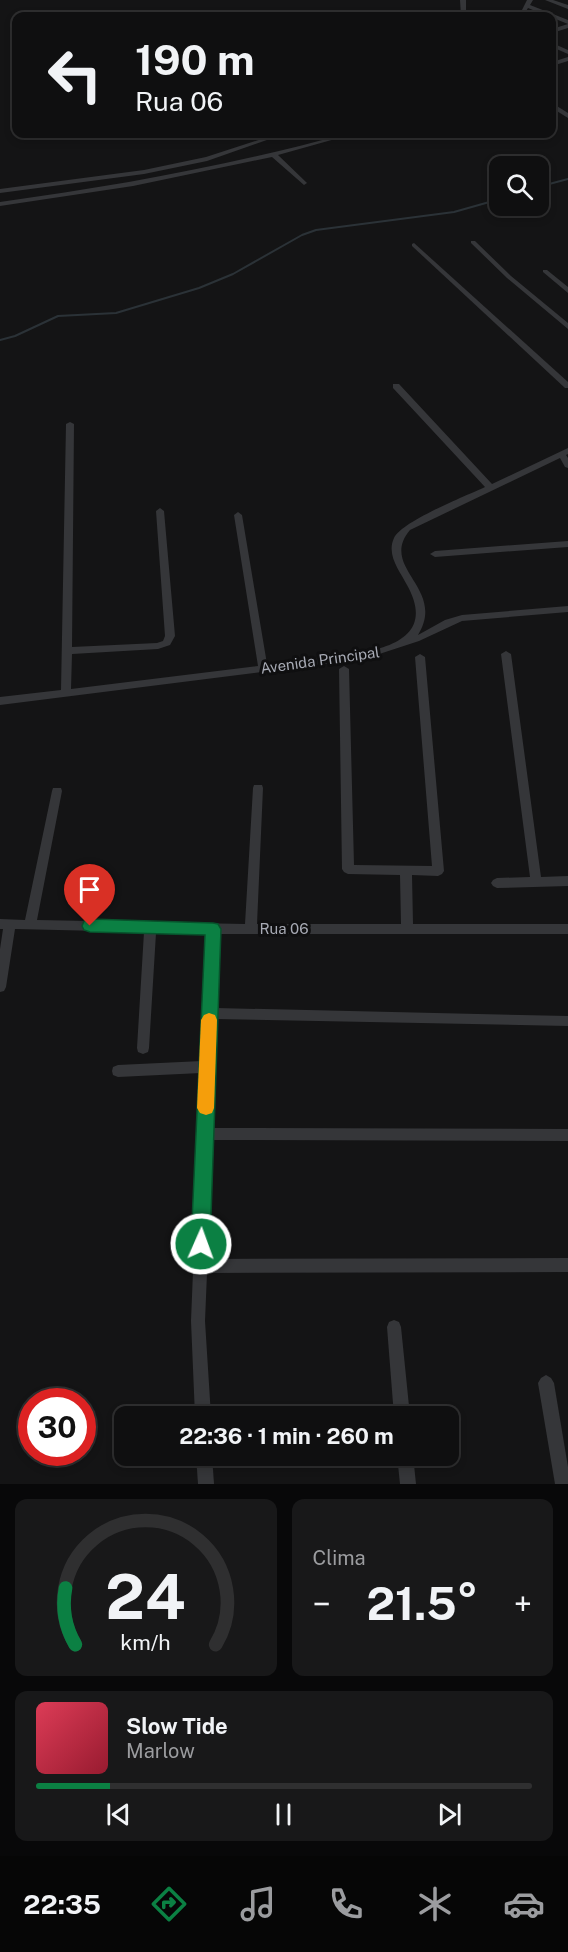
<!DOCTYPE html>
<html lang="pt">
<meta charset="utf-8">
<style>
:root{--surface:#0f0f10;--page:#181819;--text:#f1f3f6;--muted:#9b9c9f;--line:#2f2f30;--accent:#0b8043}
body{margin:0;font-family:"Public Sans",sans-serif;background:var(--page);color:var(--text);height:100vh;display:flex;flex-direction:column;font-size:22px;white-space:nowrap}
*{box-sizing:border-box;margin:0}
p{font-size:20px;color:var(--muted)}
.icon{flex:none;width:33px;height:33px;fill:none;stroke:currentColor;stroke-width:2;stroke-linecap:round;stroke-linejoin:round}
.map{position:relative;height:1484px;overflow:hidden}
.details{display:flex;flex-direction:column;gap:15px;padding:15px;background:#080809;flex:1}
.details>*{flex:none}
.top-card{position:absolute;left:12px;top:12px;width:544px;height:126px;border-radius:12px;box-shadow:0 3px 9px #0003,0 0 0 2px var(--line);background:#0f0f10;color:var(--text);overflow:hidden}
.tools{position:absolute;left:489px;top:156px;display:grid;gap:12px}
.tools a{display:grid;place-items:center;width:60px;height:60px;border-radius:12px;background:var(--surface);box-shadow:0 3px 9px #0003,0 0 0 2px var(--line);font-size:30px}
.speed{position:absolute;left:18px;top:1388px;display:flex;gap:12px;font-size:30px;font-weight:700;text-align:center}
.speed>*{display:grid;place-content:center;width:78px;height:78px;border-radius:50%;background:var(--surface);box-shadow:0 3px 9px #0003,0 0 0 2px var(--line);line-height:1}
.speed .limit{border:9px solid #d22;background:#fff;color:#111}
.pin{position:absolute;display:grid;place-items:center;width:51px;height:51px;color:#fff;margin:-62px -26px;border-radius:50% 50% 50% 0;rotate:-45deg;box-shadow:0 0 6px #0007}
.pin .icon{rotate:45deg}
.me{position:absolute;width:66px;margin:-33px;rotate:2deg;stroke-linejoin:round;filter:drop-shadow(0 0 4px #0008)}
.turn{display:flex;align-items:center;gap:21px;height:126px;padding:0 24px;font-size:27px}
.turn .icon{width:78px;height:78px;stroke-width:2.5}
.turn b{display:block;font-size:42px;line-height:51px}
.big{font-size:45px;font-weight:700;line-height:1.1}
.details .widget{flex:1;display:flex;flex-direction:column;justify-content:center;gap:9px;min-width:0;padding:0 21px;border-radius:12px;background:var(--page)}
.details .dial{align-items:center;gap:0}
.dial svg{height:156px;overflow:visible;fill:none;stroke:var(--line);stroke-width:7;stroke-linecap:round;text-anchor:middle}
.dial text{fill:var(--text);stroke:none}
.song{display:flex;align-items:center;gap:18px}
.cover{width:72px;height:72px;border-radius:9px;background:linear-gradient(135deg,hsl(350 70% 55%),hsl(350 70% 35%))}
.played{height:6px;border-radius:3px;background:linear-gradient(90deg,var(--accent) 15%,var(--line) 15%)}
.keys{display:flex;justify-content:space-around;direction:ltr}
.heat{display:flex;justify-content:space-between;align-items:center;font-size:33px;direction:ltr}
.details .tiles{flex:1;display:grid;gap:15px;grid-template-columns:1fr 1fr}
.widget:last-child{grid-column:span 2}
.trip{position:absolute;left:114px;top:1406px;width:345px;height:60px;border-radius:12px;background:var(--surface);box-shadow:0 3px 9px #0003,0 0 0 2px var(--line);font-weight:700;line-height:60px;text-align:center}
.tab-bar{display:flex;height:96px;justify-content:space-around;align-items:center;background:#060606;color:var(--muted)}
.tab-bar .icon{width:42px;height:42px}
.tab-bar .on{color:var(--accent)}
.tab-bar b{font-size:27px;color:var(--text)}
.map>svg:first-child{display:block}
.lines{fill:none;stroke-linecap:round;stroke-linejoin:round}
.stream{stroke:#2b3237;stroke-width:2}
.minor{fill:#353639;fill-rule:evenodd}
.route{fill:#0b8043;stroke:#07532c;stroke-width:1.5}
.slow{fill:#f59e0b}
.labels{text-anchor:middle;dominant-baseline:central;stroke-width:6;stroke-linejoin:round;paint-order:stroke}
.street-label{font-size:15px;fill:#a7aab4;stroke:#0f0f10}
</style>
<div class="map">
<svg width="568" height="1484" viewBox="0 0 568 1484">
<rect width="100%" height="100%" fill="#141415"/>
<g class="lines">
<!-- stream -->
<g class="stream">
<path d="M538,187L568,179"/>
<path d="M0,340L15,336L58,316L116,313L199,288L233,274L302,235L316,230L454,212L500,199"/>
</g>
<!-- minor -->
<g class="minor">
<path d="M460,0H466V16H461Z"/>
<path d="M527,0H533L530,5L568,20V24L528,8L523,16H519Z"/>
<path d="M545,0H553L568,5V9Z"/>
<path d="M568,24V28L552,33V29Z"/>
<path d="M552,43L568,50V54L552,47Z"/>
<path d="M568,57V61L552,66V62Z"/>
<path d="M552,103L568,113V118L552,108Z"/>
<path d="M277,134H284L207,161L144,174L0,193V189L144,170L206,157Z"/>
<path d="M345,134H353L278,155L306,182L307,183L304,185L272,157L133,186L0,206V202C117,186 232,165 345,134Z"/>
<path d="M466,134H473L482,139L477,140Z"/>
<path d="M471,241H475L511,276L568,323V329L507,278L471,243Z"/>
<path d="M414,243L568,382V388H565L412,246V244Z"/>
<path d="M543,270H547L568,287V293L543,272Z"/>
<path d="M393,384H399L492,484L568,448V454L566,455L568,458V468L565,467L560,458L410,530C378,568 447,588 418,635L445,620L462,615L568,606V612L462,621L419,641L364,659L0,705V697L61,690L66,424L70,422L74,424L72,647L157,643L163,641L165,636L156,511L160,508L164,511L175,636L170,645L158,649L72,654L71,689L258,666L234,515L238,512L242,515L267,664C289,662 310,659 332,657C373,652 440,644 407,585C400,571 386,555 394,538C402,521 466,496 485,487L393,388Z"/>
<path d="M568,541V547L435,557L430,554L435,551Z"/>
<path d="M506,651L511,654L541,877L568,876V886L497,888L493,886L491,883L493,880L497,878L530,877L501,654Z"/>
<path d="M420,654L425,657L444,871L442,874L438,876L412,875L413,924H568V934H219L216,1008L568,1016V1026L216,1019L212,1128L568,1129V1141L212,1140L208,1259L568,1258V1272L207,1273L205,1321L211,1416H195L191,1321L201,1073L118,1077L113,1075L112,1071L113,1067L118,1065L202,1061L207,934L156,933L149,1048L148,1052L143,1054L138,1052L137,1048L144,932L15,929L6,987L4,991L0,992V949L3,929H0V919L25,920L52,791L53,788H61L62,791L37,920L245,924L253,788L254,785H262L263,788L257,924H401L400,875L348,874L344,872L342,869L339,669L344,666L349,669L354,865L432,866L415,657Z"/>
<path d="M394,1320L399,1322L401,1327L410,1416H394L387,1327L389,1322Z"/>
<path d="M546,1375L551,1378L554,1383L568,1467V1484H555L538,1383L541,1378Z"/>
<path d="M196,1455H212L214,1484H198Z"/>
<path d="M397,1455H413L416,1484H400Z"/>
</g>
</g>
<!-- route -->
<path class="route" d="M90,919L213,923L218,924L221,929L210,1244L207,1251L201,1253L194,1251L191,1244L205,935L90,932L84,930L82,926L84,921Z"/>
<!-- slow -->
<path class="slow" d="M209,1013L215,1015L217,1020L214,1108L212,1113L206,1115L200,1113L197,1108L201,1020L204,1015Z"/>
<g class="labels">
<!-- street labels -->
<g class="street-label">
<text transform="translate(320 660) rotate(-8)">Avenida Principal</text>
<text x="284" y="928">Rua 06</text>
</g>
</g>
</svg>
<div class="tools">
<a><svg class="icon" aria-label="search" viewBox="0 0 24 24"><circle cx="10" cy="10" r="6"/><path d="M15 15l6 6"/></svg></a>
</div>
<div class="speed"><div class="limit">30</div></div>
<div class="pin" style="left:90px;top:926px;background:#d93025"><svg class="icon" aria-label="arrive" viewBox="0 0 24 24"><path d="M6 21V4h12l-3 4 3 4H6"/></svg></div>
<svg class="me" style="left:201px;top:1244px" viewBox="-20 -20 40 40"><circle r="17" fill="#0b8043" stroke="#fff" stroke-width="3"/><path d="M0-11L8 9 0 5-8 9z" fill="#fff"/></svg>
<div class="trip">22:36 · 1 min · 260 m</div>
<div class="top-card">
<div class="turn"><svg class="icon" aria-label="left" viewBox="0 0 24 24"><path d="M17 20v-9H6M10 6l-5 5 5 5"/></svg><div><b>190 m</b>Rua 06</div></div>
</div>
</div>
<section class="details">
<div class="tiles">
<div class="widget dial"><svg viewBox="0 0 100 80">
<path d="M14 69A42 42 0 1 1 86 69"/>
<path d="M14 69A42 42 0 0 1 9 40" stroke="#0b8043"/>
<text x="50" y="56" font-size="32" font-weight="700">24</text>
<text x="50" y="72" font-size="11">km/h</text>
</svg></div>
<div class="widget"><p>Clima</p>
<div class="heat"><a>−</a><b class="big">21.5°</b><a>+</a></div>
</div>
<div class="widget">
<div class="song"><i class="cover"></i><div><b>Slow Tide</b><p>Marlow</p></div></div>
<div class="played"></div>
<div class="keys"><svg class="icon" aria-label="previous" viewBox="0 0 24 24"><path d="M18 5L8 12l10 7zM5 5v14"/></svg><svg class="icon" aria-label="pause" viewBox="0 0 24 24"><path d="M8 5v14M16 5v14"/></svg><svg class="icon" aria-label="next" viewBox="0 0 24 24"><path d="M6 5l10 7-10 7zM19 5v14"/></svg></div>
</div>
</div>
</section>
<nav class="tab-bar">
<b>22:35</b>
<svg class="icon on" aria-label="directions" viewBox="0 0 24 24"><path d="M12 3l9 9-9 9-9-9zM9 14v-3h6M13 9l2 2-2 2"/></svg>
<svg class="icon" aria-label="music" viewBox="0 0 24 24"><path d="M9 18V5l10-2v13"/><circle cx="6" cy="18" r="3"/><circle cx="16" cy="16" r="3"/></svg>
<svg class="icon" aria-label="phone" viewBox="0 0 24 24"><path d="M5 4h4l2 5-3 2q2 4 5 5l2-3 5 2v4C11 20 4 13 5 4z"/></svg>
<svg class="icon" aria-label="climate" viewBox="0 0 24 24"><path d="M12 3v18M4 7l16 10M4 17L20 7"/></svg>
<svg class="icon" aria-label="car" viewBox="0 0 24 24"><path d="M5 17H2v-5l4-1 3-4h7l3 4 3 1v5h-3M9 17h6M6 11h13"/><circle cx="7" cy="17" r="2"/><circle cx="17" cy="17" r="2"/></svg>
</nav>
